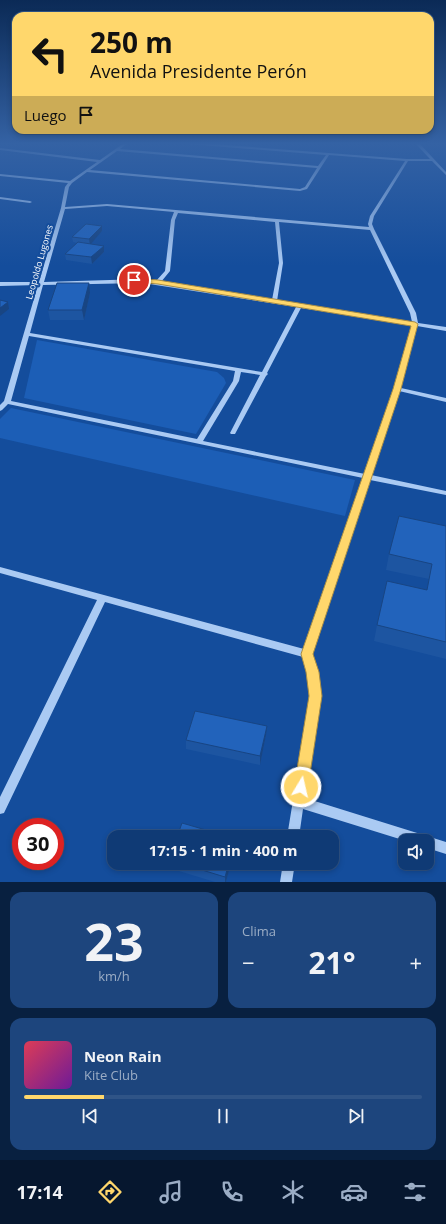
<!DOCTYPE html>
<html lang="es">
<meta charset="utf-8">
<style>
:root{--surface:#0f3a75;--page:#1d457d;--text:#f1f3f6;--muted:#9badc5;--line:#2f5487;--accent:#ffd76c}
body{margin:0;font-family:"Open Sans",sans-serif;background:var(--page);color:var(--text);height:100vh;display:flex;flex-direction:column;font-size:15px;white-space:nowrap}
*{box-sizing:border-box;margin:0}
p{font-size:13px;color:var(--muted)}
.icon{flex:none;width:22px;height:22px;fill:none;stroke:currentColor;stroke-width:2;stroke-linecap:round;stroke-linejoin:round}
.map{position:relative;height:882px;overflow:hidden}
.drawer{display:flex;flex-direction:column;gap:10px;padding:10px;background:#082040;flex:1}
.drawer>*{flex:none}
.top-card{position:absolute;left:12px;top:12px;width:422px;height:122px;border-radius:12px;box-shadow:0 2px 6px #0003,0 0 0 1px var(--line);background:#ffd76c;color:#111;overflow:hidden}
.fabs{position:absolute;left:398px;top:834px;display:grid;gap:8px}
.fabs a{display:grid;place-items:center;width:36px;height:36px;border-radius:8px;background:var(--surface);box-shadow:0 2px 6px #0003,0 0 0 1px var(--line);font-size:20px}
.speed{position:absolute;left:12px;top:818px;display:flex;gap:8px;font-size:20px;font-weight:700;text-align:center}
.speed>*{display:grid;place-content:center;width:52px;height:52px;border-radius:50%;background:var(--surface);box-shadow:0 2px 6px #0003,0 0 0 1px var(--line);line-height:1}
.speed .limit{border:6px solid #d22;background:#fff;color:#111}
.pin{position:absolute;display:grid;place-items:center;width:34px;height:34px;color:#fff;margin:-17px;border:2px solid #fff;border-radius:50%;box-shadow:0 1px 4px #0007}
.me{position:absolute;width:44px;margin:-22px;rotate:9deg;stroke-linejoin:round;filter:drop-shadow(0 0 3px #0008)}
.turn{display:flex;align-items:center;gap:14px;height:84px;padding:0 12px;font-size:18px}
.turn .icon{width:52px;height:52px;stroke-width:2.5}
.turn b{display:block;font-size:28px;line-height:34px}
.then{display:flex;align-items:center;height:38px;padding:0 12px;background:#0003;gap:8px;font-size:15px}
.big{font-size:30px;font-weight:700;line-height:1.1}
.drawer .widget{flex:1;display:flex;flex-direction:column;justify-content:center;gap:6px;min-width:0;padding:0 14px;border-radius:12px;background:var(--page)}
.drawer .dial{align-items:center;gap:0}
.dial b{font-size:52px;line-height:1}
.song{display:flex;align-items:center;gap:12px}
.cover{width:48px;height:48px;border-radius:6px;background:linear-gradient(135deg,hsl(350 70% 55%),hsl(280 70% 35%))}
.played{height:4px;border-radius:2px;background:linear-gradient(90deg,var(--accent) 20%,var(--line) 20%)}
.keys{display:flex;justify-content:space-around;direction:ltr}
.heat{display:flex;justify-content:space-between;align-items:center;font-size:22px;direction:ltr}
.drawer .tiles{flex:1;display:grid;gap:10px;grid-template-columns:1fr 1fr}
.widget:last-child{grid-column:span 2}
.trip{position:absolute;left:107px;top:830px;width:232px;height:40px;border-radius:12px;background:var(--surface);box-shadow:0 2px 6px #0003,0 0 0 1px var(--line);font-weight:700;line-height:40px;text-align:center}
.tab-bar{display:flex;height:64px;justify-content:space-around;align-items:center;background:#06172f;color:var(--muted)}
.tab-bar .icon{width:28px;height:28px}
.tab-bar .active{color:var(--accent)}
.tab-bar b{font-size:18px;color:var(--text)}
.map>svg:first-child{display:block}
.green{fill:#1c5eb6}
.lines{fill:none;stroke-linecap:round;stroke-linejoin:round}
.minor{fill:#aacaf3;fill-rule:evenodd}
.wall{fill:#1d55a1}
.shaded-wall{fill:#184583}
.building{fill:#2263bb;stroke:#184583}
.route{fill:#ffd76c;stroke:#a68c46}
.labels{text-anchor:middle;dominant-baseline:central;stroke-width:4;stroke-linejoin:round;paint-order:stroke}
.far-street-label{font-size:9px;fill:#fff;stroke:#144d9c}
</style>
<div class="map">
<svg width="446" height="882" viewBox="0 0 446 882">
<rect width="100%" height="100%" fill="#144d9c"/>
<!-- green -->
<g class="green">
<path d="M37,340L217,372L224,378L226,383L196,434L24,398Z"/>
<path d="M11,408L355,480L345,516L0,438V419Z"/>
</g>
<g class="lines">
<!-- minor -->
<g class="minor">
<path d="M124,143H128L120,149L318,166L326,155L188,144L186,143H200L407,159H430L415,143H419L446,172V175L432,161H408L374,216L372,224L374,229L416,313L418,323L446,327V331L417,326L401,388L446,398V402L399,391L371,475L446,491V495L370,480L312,654L318,672L320,696L305,798L446,842V854L427,848V841H406L303,809L299,837H287L310,696L308,672L303,657L105,602L4,813L0,814V797L97,600L0,573V567L304,649L363,478L8,404L2,410L0,411V405L4,401L38,285L0,286V282H39L61,208L65,187L68,183L0,176V174L70,181L97,162L0,150V148L100,160ZM117,151L317,168L305,187L300,189L90,170ZM329,155L405,161L370,216L368,224L369,227L107,204L65,207L69,187L72,183L87,172L300,191L307,189ZM107,206L174,212L171,220L165,271L156,281L143,279L44,282L65,209ZM178,213L275,222L279,263L272,300L161,282L170,271L175,220ZM279,222L370,230L410,313L412,322L277,301L283,263ZM143,283L296,307L262,372L30,333L43,285ZM301,308L412,325L394,389L365,474L203,441L239,381L241,372L260,375L230,433L231,434H235L266,376L268,374L267,373ZM29,336L235,371L233,381L197,439L11,401Z"/>
<path d="M0,197L30,201L32,202L30,203L0,199Z"/>
<path d="M283,863H295L292,882H280Z"/>
</g>
</g>
<!-- wall -->
<g class="wall">
<path d="M102,231L90,244L104,246V252L92,264L66,260L65,254L77,243L73,242L72,237Z"/>
<path d="M90,293L84,320H50L48,310Z"/>
<path d="M446,526V659L374,641L377,625L427,590L429,579L386,570L389,554Z"/>
<path d="M266,735L260,765L186,749V740Z"/>
<path d="M169,863H231L226,882H215L169,868Z"/>
</g>
<!-- shaded-wall -->
<g class="shaded-wall">
<path d="M102,226V231L90,245L89,239Z"/>
<path d="M104,246V252L92,264L91,257Z"/>
<path d="M89,283L90,293L84,320L82,310Z"/>
<path d="M8,302L9,309L0,316V308Z"/>
<path d="M267,726L266,735L260,765V756Z"/>
<path d="M229,863H231L226,882H225V877Z"/>
</g>
<!-- building -->
<g class="building">
<path d="M86,224L102,226L89,239L72,237Z"/>
<path d="M78,242L104,246L91,257L65,254Z"/>
<path d="M57,283H89L82,310H48Z"/>
<path d="M0,300L8,302L0,308Z"/>
<path d="M399,516L446,526V642L377,625L387,581L427,590L432,564L389,554Z"/>
<path d="M195,711L267,726L260,756L186,740Z"/>
<path d="M182,823L230,837H177Z"/>
<path d="M179,863H229L225,877Z"/>
</g>
<!-- sky -->
<linearGradient id="sky" x2="0" y2="1"><stop stop-color="#0b2a56"/><stop offset="0.54" stop-color="#3462a4"/><stop offset="1" stop-color="#3462a4" stop-opacity="0"/></linearGradient>
<rect width="446" height="266" fill="url(#sky)"/>
<!-- route -->
<path class="route" d="M134,278L158,280L415,322L418,324L401,389L313,654L319,672L322,696L308,787L306,792L301,794L296,792L294,787L309,696L306,672L301,654L393,389L411,326L158,284L131,282L130,280Z"/>
<g class="labels">
<!-- far-street labels -->
<g class="far-street-label">
<text transform="translate(39 262) rotate(-74)">Leopoldo Lugones</text>
</g>
</g>
</svg>
<div class="fabs">
<a><svg class="icon" aria-label="sound" viewBox="0 0 24 24"><path d="M4 9h4l5-4v14l-5-4H4zM17 9q2 3 0 6"/></svg></a>
</div>
<div class="speed"><div class="limit">30</div></div>
<div class="pin" style="left:134px;top:280px;background:#d93025"><svg class="icon" aria-label="arrive" viewBox="0 0 24 24"><path d="M6 21V4h12l-3 4 3 4H6"/></svg></div>
<svg class="me" style="left:301px;top:787px" viewBox="-20 -20 40 40"><circle r="17" fill="#ffd76c" stroke="#fff" stroke-width="3"/><path d="M0-11L8 9 0 5-8 9z" fill="#fff"/></svg>
<div class="trip">17:15 · 1 min · 400 m</div>
<div class="top-card">
<div class="turn"><svg class="icon" aria-label="left" viewBox="0 0 24 24"><path d="M17 20v-9H6M10 6l-5 5 5 5"/></svg><div><b>250 m</b>Avenida Presidente Perón</div></div>
<div class="then">Luego<svg class="icon" aria-label="arrive" viewBox="0 0 24 24"><path d="M6 21V4h12l-3 4 3 4H6"/></svg></div>
</div>
</div>
<section class="drawer">
<div class="tiles">
<div class="widget dial"><b>23</b><p>km/h</p></div>
<div class="widget"><p>Clima</p>
<div class="heat"><a>−</a><b class="big">21°</b><a>+</a></div>
</div>
<div class="widget">
<div class="song"><i class="cover"></i><div><b>Neon Rain</b><p>Kite Club</p></div></div>
<div class="played"></div>
<div class="keys"><svg class="icon" aria-label="previous" viewBox="0 0 24 24"><path d="M18 5L8 12l10 7zM5 5v14"/></svg><svg class="icon" aria-label="pause" viewBox="0 0 24 24"><path d="M8 5v14M16 5v14"/></svg><svg class="icon" aria-label="next" viewBox="0 0 24 24"><path d="M6 5l10 7-10 7zM19 5v14"/></svg></div>
</div>
</div>
</section>
<nav class="tab-bar">
<b>17:14</b>
<svg class="icon active" aria-label="directions" viewBox="0 0 24 24"><path d="M12 3l9 9-9 9-9-9zM9 14v-3h6M13 9l2 2-2 2"/></svg>
<svg class="icon" aria-label="music" viewBox="0 0 24 24"><path d="M9 18V5l10-2v13"/><circle cx="6" cy="18" r="3"/><circle cx="16" cy="16" r="3"/></svg>
<svg class="icon" aria-label="phone" viewBox="0 0 24 24"><path d="M5 4h4l2 5-3 2q2 4 5 5l2-3 5 2v4C11 20 4 13 5 4z"/></svg>
<svg class="icon" aria-label="climate" viewBox="0 0 24 24"><path d="M12 3v18M4 7l16 10M4 17L20 7"/></svg>
<svg class="icon" aria-label="car" viewBox="0 0 24 24"><path d="M5 17H2v-5l4-1 3-4h7l3 4 3 1v5h-3M9 17h6M6 11h13"/><circle cx="7" cy="17" r="2"/><circle cx="17" cy="17" r="2"/></svg>
<svg class="icon" aria-label="filters" viewBox="0 0 24 24"><path d="M4 7h16M4 17h16"/><circle cx="9" cy="7" r="2"/><circle cx="15" cy="17" r="2"/></svg>
</nav>
